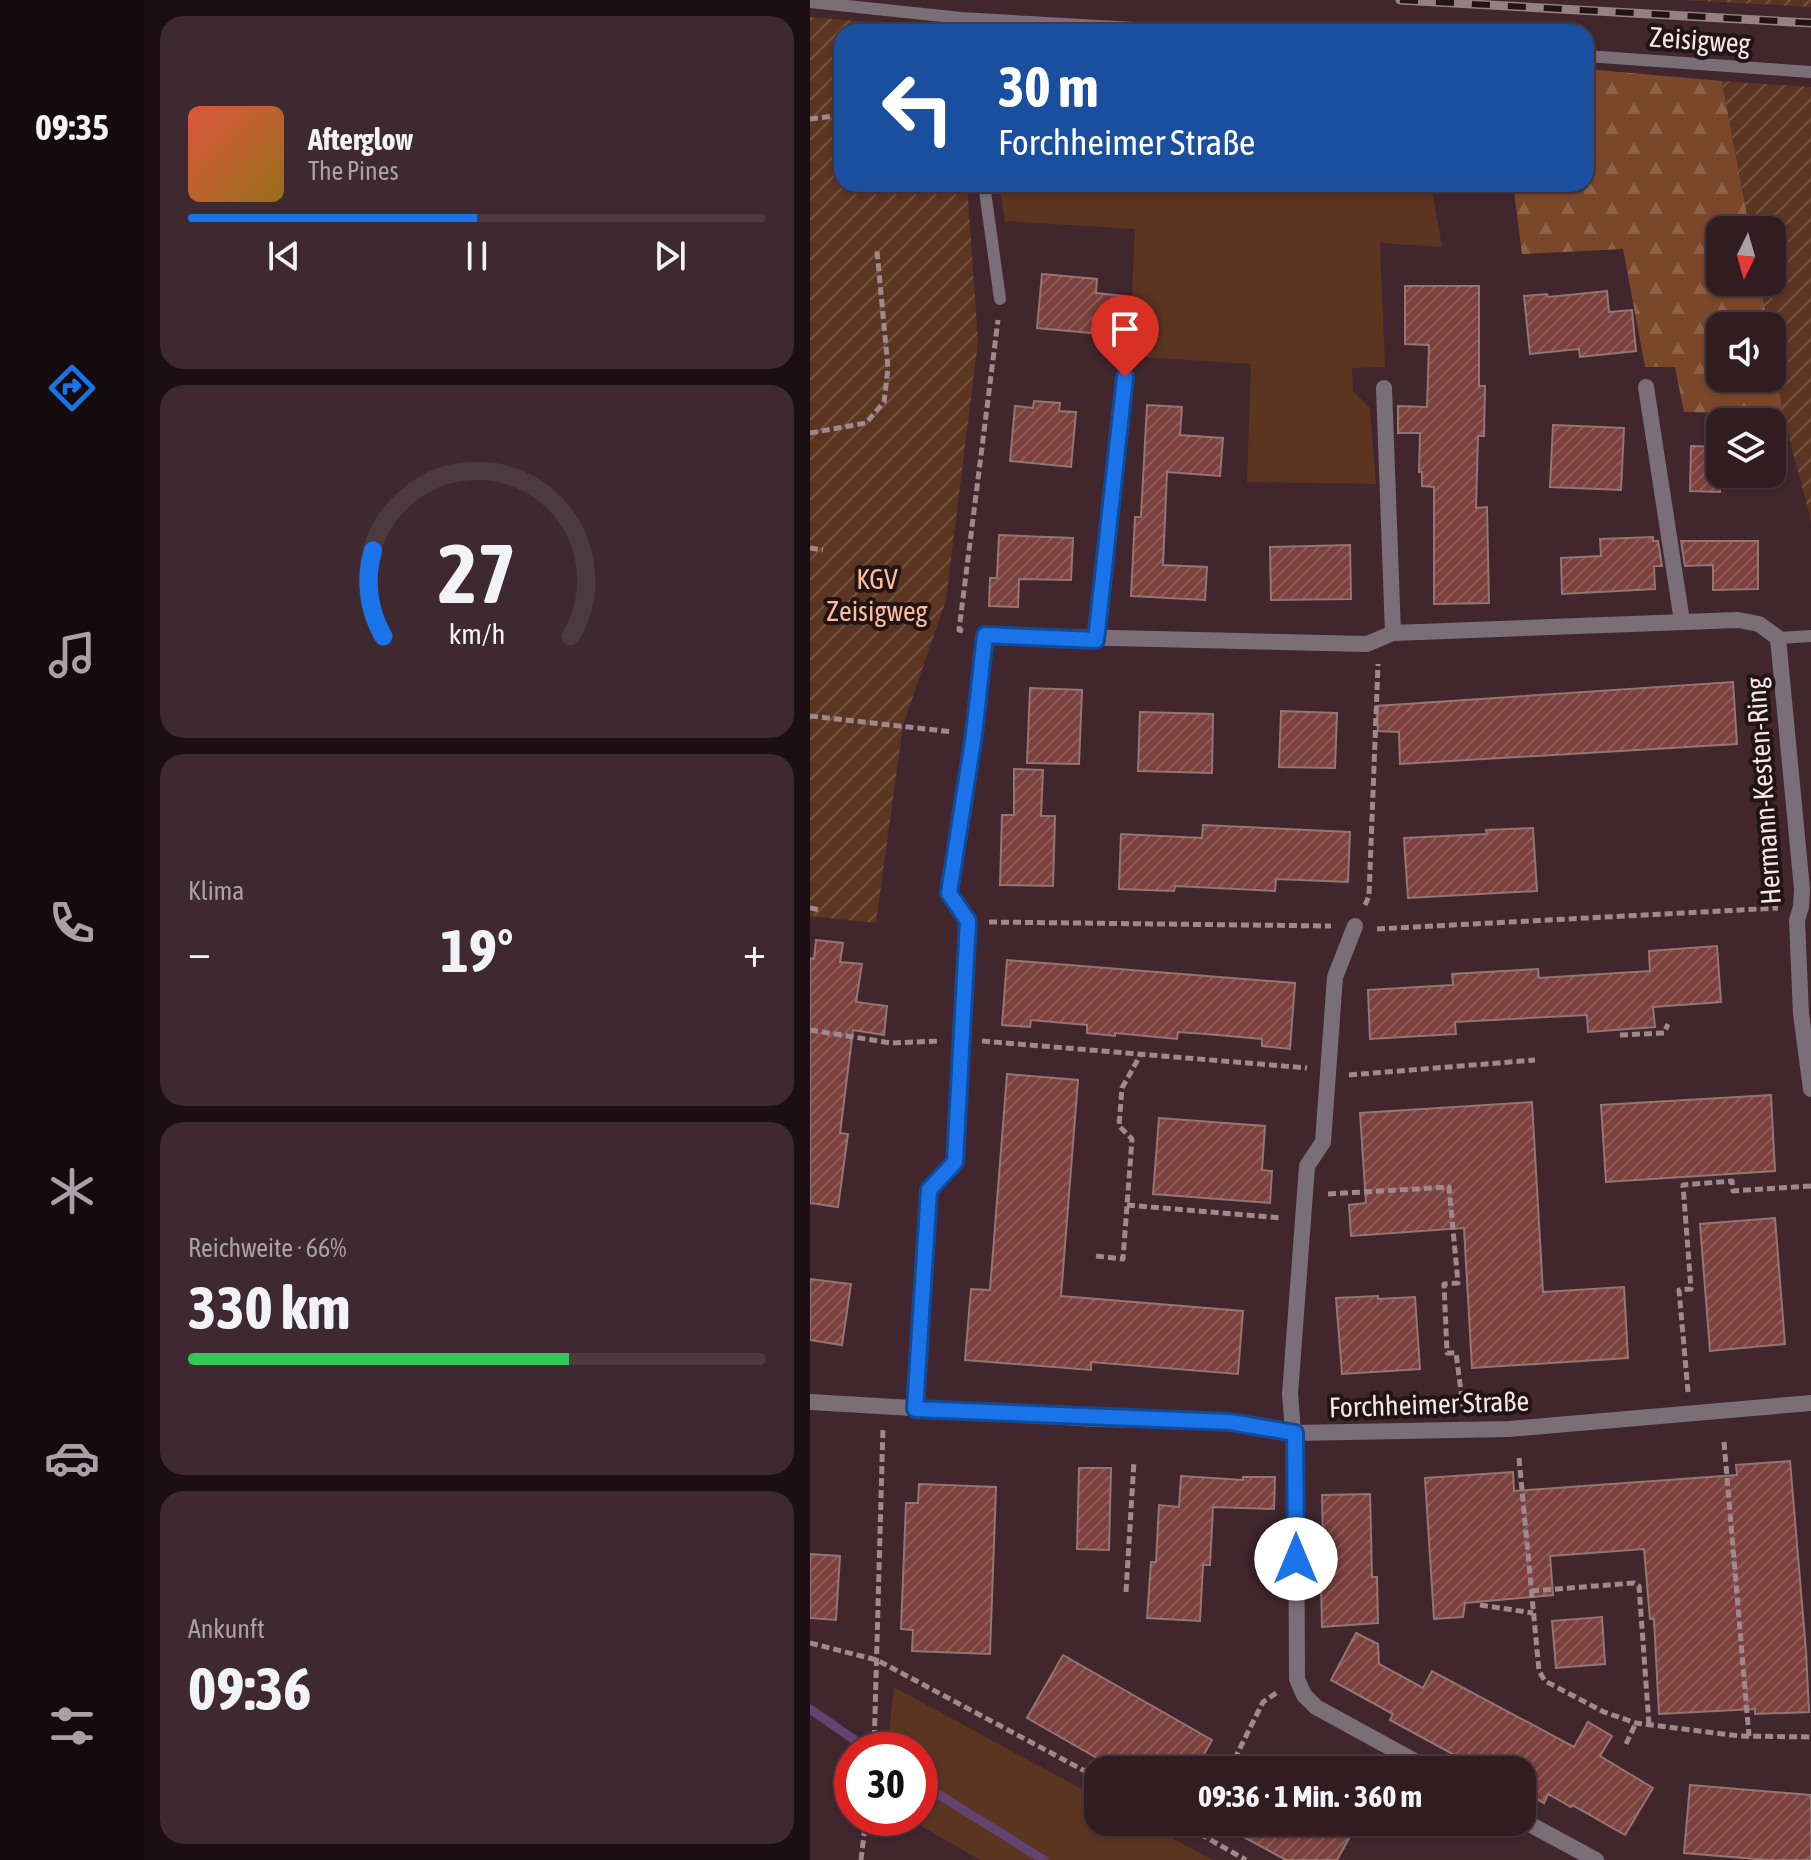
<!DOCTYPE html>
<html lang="de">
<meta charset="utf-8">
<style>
:root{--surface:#311c22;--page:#3d292f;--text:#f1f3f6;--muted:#a8a1a5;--line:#4c3a40;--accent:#1a73e8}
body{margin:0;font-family:"Asap Condensed",sans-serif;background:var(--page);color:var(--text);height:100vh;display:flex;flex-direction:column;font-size:30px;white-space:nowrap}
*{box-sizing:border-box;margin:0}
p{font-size:26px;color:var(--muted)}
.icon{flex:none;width:44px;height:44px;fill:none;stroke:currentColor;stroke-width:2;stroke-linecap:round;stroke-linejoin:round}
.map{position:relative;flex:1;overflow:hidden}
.details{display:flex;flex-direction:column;gap:16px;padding:16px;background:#1b0f13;width:666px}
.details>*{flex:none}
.top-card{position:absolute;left:24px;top:24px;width:760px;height:168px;border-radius:24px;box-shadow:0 2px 6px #0004,0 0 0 2px var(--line);background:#1a4fa0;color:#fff;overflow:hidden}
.needle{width:52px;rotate:185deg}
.controls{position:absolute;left:896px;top:216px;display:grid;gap:16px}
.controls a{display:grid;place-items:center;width:80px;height:80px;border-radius:16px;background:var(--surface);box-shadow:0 2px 6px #0004,0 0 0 2px var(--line);font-size:40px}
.speed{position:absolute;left:24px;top:1732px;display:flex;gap:16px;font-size:40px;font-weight:700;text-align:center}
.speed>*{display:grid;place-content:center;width:104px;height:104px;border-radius:50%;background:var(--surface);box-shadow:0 2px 6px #0004,0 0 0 2px var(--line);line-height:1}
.speed .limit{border:12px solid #d22;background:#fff;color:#111}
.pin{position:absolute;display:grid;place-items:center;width:68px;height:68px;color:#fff;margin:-82px -34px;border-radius:50% 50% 50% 0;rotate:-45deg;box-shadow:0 0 8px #0007}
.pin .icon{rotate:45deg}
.me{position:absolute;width:88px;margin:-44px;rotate:0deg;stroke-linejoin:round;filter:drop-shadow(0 0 6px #0008)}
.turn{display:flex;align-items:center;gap:28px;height:168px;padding:0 32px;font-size:36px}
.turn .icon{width:104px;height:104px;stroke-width:2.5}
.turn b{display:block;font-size:56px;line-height:68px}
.big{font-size:60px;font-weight:700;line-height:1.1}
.details .card{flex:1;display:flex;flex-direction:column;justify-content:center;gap:12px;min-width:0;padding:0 28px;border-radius:24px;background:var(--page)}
.details .dial{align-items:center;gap:0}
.dial svg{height:208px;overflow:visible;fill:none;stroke:var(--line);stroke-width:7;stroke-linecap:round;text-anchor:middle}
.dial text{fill:var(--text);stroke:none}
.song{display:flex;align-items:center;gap:24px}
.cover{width:96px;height:96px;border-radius:12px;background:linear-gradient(135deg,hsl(10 70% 55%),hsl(40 70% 35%))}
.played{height:8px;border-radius:4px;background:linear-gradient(90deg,var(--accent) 50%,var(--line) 50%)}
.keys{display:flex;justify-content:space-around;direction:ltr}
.heat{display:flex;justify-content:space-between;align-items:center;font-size:44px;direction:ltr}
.charge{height:12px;border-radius:6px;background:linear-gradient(90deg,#34c759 66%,var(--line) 0)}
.trip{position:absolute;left:274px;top:1756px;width:452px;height:80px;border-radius:24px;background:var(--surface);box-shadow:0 2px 6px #0004,0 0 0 2px var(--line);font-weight:700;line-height:80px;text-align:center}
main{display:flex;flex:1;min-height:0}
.tabs{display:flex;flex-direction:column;width:144px;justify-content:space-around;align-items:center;background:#140b0e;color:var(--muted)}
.tabs .icon{width:56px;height:56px}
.tabs .active{color:var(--accent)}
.tabs b{font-size:36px;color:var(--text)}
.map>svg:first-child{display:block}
.grass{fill:#5b3520}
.forest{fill:url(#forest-firs)}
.garden{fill:url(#garden-furrows)}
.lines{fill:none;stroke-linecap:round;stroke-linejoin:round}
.stream{stroke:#624372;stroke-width:9}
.building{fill:url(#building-hatch);stroke:#957572;stroke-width:2}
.path{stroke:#9f888e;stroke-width:5;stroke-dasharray:8 4;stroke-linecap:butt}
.service{stroke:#7b6f77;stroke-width:12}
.minor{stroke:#7b6f77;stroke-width:16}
.rail-casing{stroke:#977f86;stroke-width:9}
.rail{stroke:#201417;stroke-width:6;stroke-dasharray:18;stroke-linecap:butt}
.route-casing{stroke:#114b97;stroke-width:20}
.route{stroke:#1a73e8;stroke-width:14}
.labels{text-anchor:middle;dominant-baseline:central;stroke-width:8;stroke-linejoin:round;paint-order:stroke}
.street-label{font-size:28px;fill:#f8e5ea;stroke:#201417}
.park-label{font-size:28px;fill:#febc99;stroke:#201417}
</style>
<main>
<nav class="tabs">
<b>09:35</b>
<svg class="icon active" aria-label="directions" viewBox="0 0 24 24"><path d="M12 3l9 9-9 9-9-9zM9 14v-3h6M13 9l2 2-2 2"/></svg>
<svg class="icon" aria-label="music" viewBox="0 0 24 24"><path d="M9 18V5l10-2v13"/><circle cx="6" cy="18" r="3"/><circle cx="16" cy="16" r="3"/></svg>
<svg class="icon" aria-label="phone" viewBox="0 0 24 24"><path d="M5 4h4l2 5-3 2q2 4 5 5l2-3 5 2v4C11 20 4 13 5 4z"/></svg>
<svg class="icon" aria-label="climate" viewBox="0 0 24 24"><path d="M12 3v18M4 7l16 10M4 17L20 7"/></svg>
<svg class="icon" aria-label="car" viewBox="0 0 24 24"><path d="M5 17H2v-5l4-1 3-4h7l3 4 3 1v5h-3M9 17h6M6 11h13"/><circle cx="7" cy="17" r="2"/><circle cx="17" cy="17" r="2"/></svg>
<svg class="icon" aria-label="filters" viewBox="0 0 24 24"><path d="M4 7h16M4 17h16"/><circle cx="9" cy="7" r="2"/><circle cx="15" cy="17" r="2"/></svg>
</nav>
<section class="details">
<div class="card">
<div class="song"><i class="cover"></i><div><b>Afterglow</b><p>The Pines</p></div></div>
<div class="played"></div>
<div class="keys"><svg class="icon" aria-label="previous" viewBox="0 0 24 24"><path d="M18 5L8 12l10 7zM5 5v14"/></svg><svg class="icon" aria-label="pause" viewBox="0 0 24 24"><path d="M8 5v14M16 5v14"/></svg><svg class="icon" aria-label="next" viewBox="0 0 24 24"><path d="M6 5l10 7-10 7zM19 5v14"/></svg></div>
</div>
<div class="card dial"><svg viewBox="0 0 100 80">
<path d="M14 69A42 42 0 1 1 86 69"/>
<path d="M14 69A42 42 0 0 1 10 36" stroke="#1a73e8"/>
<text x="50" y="56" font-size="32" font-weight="700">27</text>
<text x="50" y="72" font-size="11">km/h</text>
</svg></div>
<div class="card"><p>Klima</p>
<div class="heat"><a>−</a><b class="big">19°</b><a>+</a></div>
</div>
<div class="card"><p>Reichweite · 66%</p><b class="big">330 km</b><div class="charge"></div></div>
<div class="card"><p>Ankunft</p><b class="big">09:36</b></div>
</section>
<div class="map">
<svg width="1001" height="1860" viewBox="0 0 1001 1860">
<defs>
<pattern id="forest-firs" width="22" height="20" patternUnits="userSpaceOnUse" patternTransform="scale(2)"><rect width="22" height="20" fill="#7a472a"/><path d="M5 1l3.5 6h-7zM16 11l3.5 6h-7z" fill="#8e6149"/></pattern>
<pattern id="garden-furrows" width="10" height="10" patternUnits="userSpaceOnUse" patternTransform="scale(2)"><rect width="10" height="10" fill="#5b3520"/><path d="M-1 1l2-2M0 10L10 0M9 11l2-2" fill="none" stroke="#735241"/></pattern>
<pattern id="building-hatch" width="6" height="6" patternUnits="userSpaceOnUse" patternTransform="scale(2)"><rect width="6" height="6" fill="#7c413d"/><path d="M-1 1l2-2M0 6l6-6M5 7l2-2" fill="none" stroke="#8f5c59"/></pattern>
</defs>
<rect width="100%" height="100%" fill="#41262e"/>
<!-- grass -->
<g class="grass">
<path d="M189,184H621L632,247L570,243L575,367L542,368L543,391L560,408L566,484L437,482L441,364L319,356L325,229L195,221Z"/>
<path d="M84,1687L288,1798V1822H333L403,1860H170L97,1818H110V1750H77Z"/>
</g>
<!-- forest -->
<path class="forest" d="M776,69L912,81L940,230H910V282H950L958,326H910V378H962V346L975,413L874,412L865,367H835L813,249L712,254L703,184H776Z"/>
<!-- garden -->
<g class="garden">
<path d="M874,0H1001V7Z"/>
<path d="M0,17L58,22L83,32H32V184H157L168,341L136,600L93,725L66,923L0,916Z"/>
<path d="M912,81L1001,87V521C986,458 962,391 962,326H958L950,282H962V230H940Z"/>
</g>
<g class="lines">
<!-- stream -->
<g class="stream">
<path d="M0,1709L59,1750"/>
<path d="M110,1783L234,1860"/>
</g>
</g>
<!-- building -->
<g class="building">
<path d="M232,274L287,279L286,293L314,296L312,336L227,328Z"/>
<path d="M595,286H669V386H675L674,436H668L666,508L677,507L679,603L624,604V487L612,486V472H609L610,433H588V406L617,407L619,345L595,344Z"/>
<path d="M797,291L799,312L822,310L826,351L770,357L769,349L720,354L714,296L737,294L738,297Z"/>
<path d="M224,401L250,403L249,411L266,412L261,467L200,461L205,406L223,408Z"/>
<path d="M337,405L372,407L370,435L413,438L410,476L357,472L353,565L397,567L395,600L321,596L325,517H331Z"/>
<path d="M743,425L814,428L811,490L740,487Z"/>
<path d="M881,446L910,447V492L880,491Z"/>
<path d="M189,535L263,538L261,580L209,579L208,607L179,606L180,578H187Z"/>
<path d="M843,537V541H848L852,566H844L845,589L752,594L751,558L791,556L790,539Z"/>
<path d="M871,541H948V589L903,590V565L875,566Z"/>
<path d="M540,545L541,599L461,600L460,547Z"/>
<path d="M923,682L927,744L590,764L589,732L568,731L566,706Z"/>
<path d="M220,688L272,690L269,764L217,763Z"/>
<path d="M471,711L527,713L525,768L469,767Z"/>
<path d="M330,712L403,714L402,773L328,771Z"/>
<path d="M204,769L233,770L231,816H245L243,886L190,885L192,815H204Z"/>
<path d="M393,825L540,832L538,882L466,879L465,891L365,886L364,891L309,889L311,834L392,838Z"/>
<path d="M723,828L727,891L598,898L594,838L677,834L676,830Z"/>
<path d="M6,940L33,943L30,962L52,964L46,1002L77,1006L74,1035L43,1030L30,1133L38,1134L28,1207L0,1203V958L4,959Z"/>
<path d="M907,946L911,1002L843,1007L845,1027L778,1032L777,1015L645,1022L646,1034L560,1039L558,990L643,985L642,974L728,969L729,978L840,971L839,951Z"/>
<path d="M197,960L485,983L480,1049L452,1046V1039L396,1034L368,1032L367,1039L305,1033V1036L277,1033V1025L221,1020L220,1027L192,1025Z"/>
<path d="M197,1074L268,1080L251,1296L433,1311L428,1374L281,1362V1370L155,1360L161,1289L180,1290Z"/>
<path d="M961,1095L965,1171L796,1182L791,1105Z"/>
<path d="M722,1102L733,1292L814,1287L818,1358L662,1368L654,1228L541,1236L539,1205L556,1203L550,1113Z"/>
<path d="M349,1118L455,1126L452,1170L462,1171L460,1203L343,1194Z"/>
<path d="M965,1218L975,1344L900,1351L890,1224Z"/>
<path d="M0,1279L41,1284L32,1345L0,1340Z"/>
<path d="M568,1296V1299L605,1297L610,1369L532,1374L526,1298Z"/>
<path d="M980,1461L996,1651L999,1712L945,1714V1709L849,1714L844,1619H840L834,1549L740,1556L743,1595L655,1603L653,1617L624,1619L615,1478L703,1472L704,1491L927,1475L926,1465Z"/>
<path d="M269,1468H301L299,1550L267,1549Z"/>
<path d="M371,1476L433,1480V1477H465L464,1509L403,1507L400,1565H393L390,1621L337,1618L341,1562H346L349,1505L369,1507Z"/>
<path d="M109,1484L186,1487L180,1654L102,1651L103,1630L91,1629L96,1503H108Z"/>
<path d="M560,1494L562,1577H567L568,1623L512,1627L510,1546H513L512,1495Z"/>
<path d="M0,1554L30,1556L26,1620L0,1618Z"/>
<path d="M792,1617L795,1664L746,1668L742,1621Z"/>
<path d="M546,1633L568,1644L569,1664L613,1688L622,1671L764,1747L778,1722L802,1736L790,1756L843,1788L815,1835L762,1805L761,1807L738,1794L734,1803L712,1791V1770H672L580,1720L583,1714L521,1680Z"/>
<path d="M253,1655L402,1740L385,1770H308L217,1718Z"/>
<path d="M880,1785L1001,1795V1860H958L874,1853Z"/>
<path d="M406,1822H548L527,1860H476Z"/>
</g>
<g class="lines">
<!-- path -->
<g class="path">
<path d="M0,119L32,115"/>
<path d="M0,433L56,423L74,402L78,368L67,251"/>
<path d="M0,548L13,550"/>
<path d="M153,631L149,630L188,320"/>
<path d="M0,716L143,732"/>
<path d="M555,905L559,896L568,664"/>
<path d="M0,908L11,910"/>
<path d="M179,922L521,926"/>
<path d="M567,929L968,908"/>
<path d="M0,1030L81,1043L130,1041"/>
<path d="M810,1035L854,1033L858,1024"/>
<path d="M172,1041L497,1068"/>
<path d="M539,1075L725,1060"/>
<path d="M518,1194L639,1187L648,1283L634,1284L637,1353H646L653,1407"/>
<path d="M317,1205L472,1218"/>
<path d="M286,1256L313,1259L322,1139L309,1126L312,1088L331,1054"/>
<path d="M878,1392L869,1290L881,1289L873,1185L922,1181L923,1191L1001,1186"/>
<path d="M914,1442L939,1736"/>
<path d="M709,1458L729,1671L735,1681L794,1712L826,1723L930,1736L1001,1737"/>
<path d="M721,1591L824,1583L829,1586L839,1725"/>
<path d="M316,1592L324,1461"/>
<path d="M670,1605L723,1613"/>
<path d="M0,1643L67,1660L288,1778"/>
<path d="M816,1744L826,1723"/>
<path d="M64,1750L73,1427"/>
<path d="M419,1770L453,1702L469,1691"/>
<path d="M369,1822L436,1860"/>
<path d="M388,1833L394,1822"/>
<path d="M51,1860L56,1818"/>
</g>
<!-- service -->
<g class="service">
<path d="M0,2L151,18L395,32"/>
<path d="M776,56L1001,72"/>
<path d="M174,184L190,299"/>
<path d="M968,638L1001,636"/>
</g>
<!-- minor -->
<g class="minor">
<path d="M836,387L872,621"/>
<path d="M583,633L928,620L949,624L968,638L992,889L991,907L987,920L991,1014L1001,1089"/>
<path d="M286,640L315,377"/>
<path d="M545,926L525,977L513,1142L497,1166L480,1394L486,1469L487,1679L494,1695L506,1707L621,1770"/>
<path d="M0,1402L287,1419L420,1422L485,1433L699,1429L1001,1403"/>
<path d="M105,1409L119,1190L145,1162L158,921L139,893L164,734L175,635L557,644L583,633L574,388"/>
<path d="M712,1820L786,1860"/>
</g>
<!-- rail casing -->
<g class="rail-casing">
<path id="rail" d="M590,0L1001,23"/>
</g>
<!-- rail -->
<use href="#rail" class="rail"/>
</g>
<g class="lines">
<!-- route casing -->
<g class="route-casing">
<path id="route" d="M315,377L286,640L175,635L164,734L139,893L158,921L145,1162L119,1190L105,1409L420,1422L485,1433L486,1559"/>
</g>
<!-- route -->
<use href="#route" class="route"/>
</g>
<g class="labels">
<!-- street labels -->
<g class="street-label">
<text transform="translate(890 40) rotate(4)">Zeisigweg</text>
<text transform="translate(953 791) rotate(-94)">Hermann-Kesten-Ring</text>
<text transform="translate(619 1404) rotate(-2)">Forchheimer Straße</text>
</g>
<!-- park labels -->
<g class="park-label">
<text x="67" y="579">KGV<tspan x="67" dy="32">Zeisigweg</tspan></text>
</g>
</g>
</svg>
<div class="controls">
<a><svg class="needle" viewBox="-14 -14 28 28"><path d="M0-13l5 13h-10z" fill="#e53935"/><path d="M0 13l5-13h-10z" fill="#a8a1a5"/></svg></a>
<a><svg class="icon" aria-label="sound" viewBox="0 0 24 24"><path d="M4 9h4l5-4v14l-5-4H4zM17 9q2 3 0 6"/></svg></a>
<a><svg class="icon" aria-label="layers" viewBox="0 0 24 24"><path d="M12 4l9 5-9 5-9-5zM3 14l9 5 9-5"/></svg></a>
</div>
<div class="speed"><div class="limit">30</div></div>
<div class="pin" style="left:315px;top:377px;background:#d93025"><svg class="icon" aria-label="arrive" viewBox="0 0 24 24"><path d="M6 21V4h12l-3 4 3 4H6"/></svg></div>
<svg class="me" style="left:486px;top:1559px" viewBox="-20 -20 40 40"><circle r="19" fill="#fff"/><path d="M0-13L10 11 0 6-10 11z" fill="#1a73e8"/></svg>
<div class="trip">09:36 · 1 Min. · 360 m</div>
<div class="top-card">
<div class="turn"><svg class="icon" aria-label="left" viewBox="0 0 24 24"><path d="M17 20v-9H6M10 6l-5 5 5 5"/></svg><div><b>30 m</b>Forchheimer Straße</div></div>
</div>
</div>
</main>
